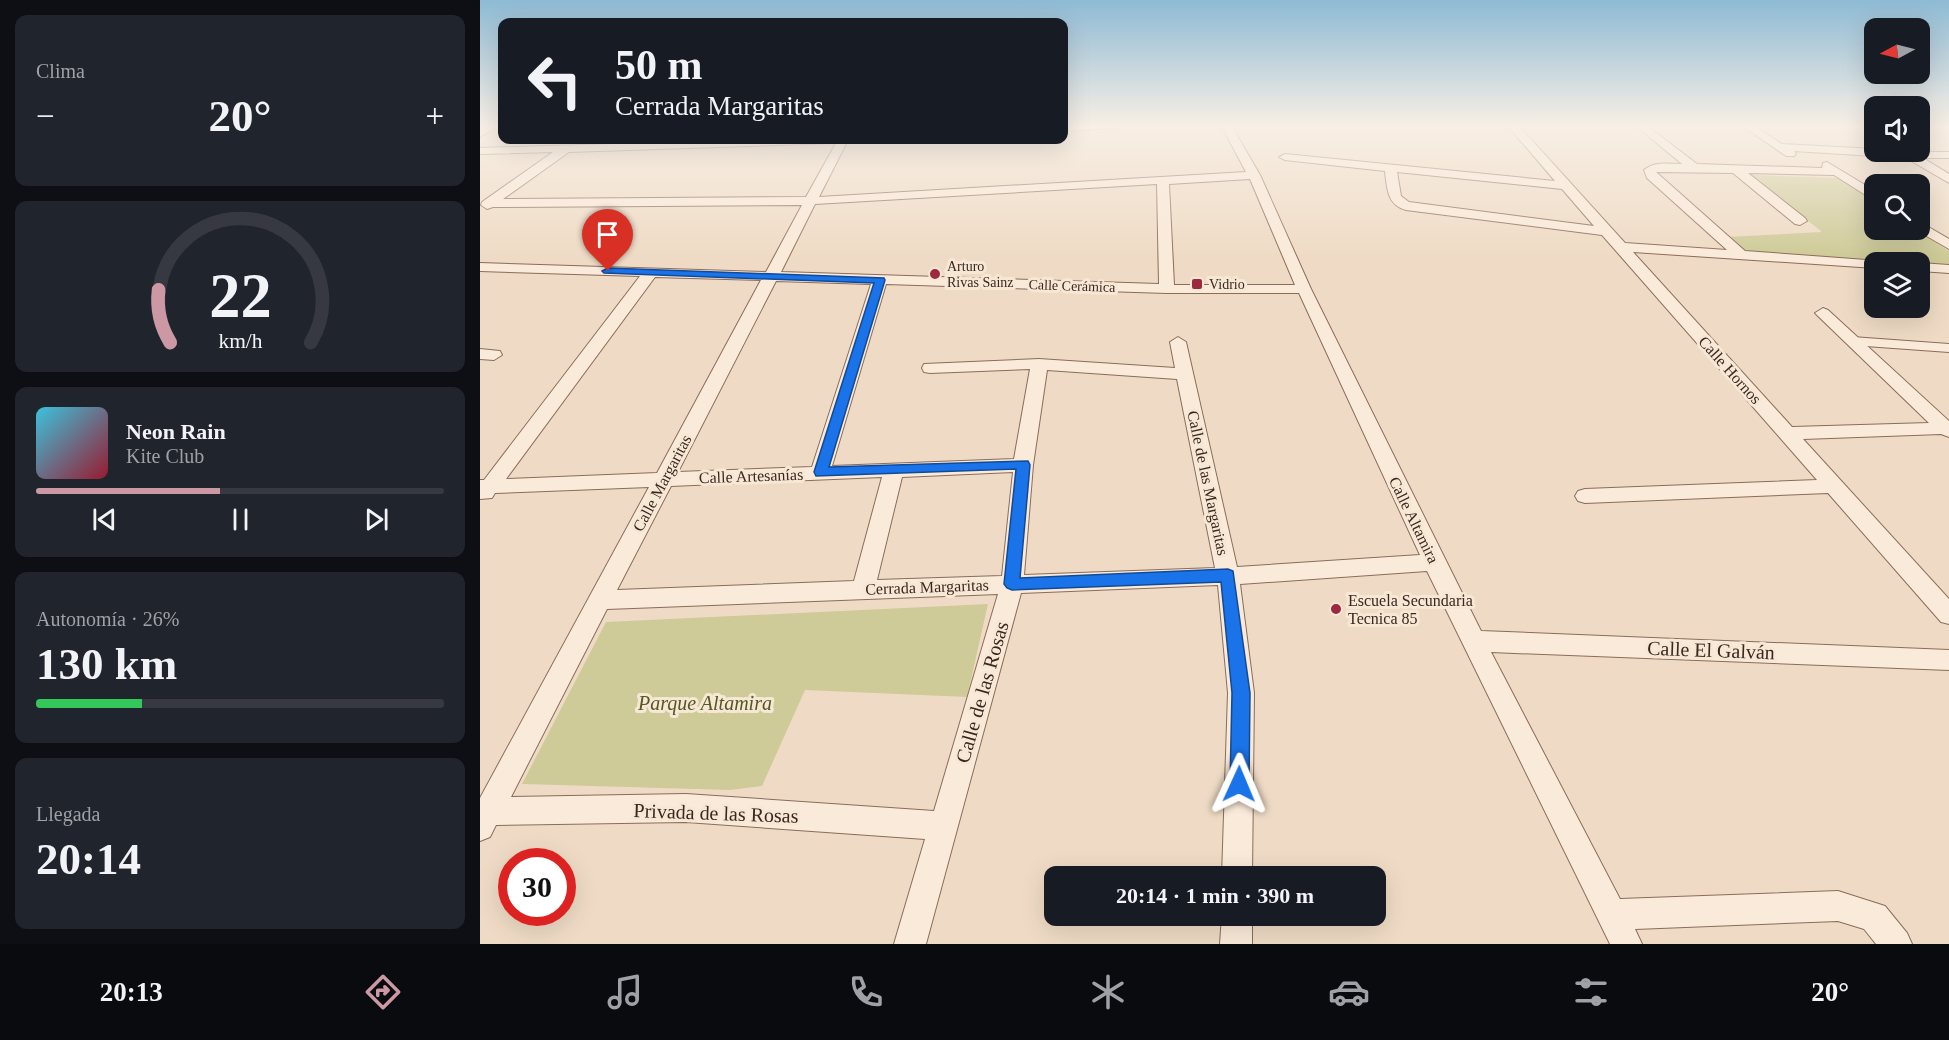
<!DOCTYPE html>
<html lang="es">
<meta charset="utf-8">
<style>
:root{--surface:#171b24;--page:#20242c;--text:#f1f3f6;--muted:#9ea1a6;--line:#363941;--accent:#cb98a3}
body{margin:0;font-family:Georgia,serif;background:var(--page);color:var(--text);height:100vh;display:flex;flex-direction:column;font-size:22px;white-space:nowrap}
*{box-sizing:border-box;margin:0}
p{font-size:20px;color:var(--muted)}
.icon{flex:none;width:33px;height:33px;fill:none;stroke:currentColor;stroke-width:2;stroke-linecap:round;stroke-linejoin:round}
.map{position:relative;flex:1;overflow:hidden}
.side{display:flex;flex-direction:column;gap:15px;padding:15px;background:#0d0f14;width:480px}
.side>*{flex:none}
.hud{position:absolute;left:18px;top:18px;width:570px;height:126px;border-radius:12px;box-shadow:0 6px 24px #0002;background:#171b24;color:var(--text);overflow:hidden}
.needle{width:39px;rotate:263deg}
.controls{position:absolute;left:1384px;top:18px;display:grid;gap:12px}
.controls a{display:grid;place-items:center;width:66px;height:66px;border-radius:12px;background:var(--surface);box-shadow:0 6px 24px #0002;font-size:30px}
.speed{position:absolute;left:18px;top:848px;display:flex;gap:12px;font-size:30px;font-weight:700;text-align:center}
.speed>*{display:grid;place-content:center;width:78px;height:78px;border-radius:50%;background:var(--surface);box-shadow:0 6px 24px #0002;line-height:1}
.speed .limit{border:9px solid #d22;background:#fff;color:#111}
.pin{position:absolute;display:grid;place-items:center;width:51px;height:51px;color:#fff;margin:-62px -26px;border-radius:50% 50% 50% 0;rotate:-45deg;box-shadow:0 0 6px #0007}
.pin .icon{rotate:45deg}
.me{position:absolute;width:66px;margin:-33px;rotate:1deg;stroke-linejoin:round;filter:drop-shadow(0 0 4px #0008)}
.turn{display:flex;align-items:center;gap:21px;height:126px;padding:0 18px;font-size:27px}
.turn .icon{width:78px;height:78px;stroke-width:2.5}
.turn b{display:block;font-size:42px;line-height:51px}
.big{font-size:45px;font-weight:700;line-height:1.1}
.side .card{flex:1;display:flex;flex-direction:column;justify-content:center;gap:9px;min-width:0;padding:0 21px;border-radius:12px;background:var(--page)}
.side .dial{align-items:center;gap:0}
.dial svg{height:156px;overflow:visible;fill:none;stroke:var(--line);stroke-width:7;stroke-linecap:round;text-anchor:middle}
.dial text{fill:var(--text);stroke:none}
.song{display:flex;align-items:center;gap:18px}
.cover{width:72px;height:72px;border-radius:9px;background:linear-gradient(135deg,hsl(190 70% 55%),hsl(350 70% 35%))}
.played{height:6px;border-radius:3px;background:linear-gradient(90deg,var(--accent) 45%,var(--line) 45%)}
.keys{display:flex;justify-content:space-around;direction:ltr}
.heat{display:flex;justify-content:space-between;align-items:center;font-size:33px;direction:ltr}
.charge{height:9px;border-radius:4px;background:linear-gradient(90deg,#34c759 26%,var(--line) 0)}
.trip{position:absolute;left:564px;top:866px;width:342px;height:60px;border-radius:12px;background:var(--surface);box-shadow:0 6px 24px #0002;font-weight:700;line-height:60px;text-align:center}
.menu{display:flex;height:96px;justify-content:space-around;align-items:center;background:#090b0e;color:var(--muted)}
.menu .icon{width:42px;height:42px}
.menu .current{color:var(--accent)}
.menu b{font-size:27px;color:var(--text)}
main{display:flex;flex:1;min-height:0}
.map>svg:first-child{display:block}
.green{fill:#cecb98}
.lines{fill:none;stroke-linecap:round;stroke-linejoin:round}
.service-casing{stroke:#8b6c5a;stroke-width:10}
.minor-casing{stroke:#8b6c5a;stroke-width:2}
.service{stroke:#faead9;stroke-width:8}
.minor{fill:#faead9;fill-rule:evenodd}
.route{fill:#1a73e8;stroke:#114b97;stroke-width:1.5}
.poi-dot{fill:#9c293e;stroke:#f7e7d5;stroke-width:2}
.labels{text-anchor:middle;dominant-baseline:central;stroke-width:6;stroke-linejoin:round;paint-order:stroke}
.far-poi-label{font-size:14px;fill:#3b271f;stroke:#f7e7d5;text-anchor:start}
.far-street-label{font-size:14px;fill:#3b271f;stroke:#f7e7d5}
.street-label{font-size:16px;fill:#3b271f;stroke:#f7e7d5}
.poi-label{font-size:16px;fill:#3b271f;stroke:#f7e7d5;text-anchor:start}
.near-street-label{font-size:20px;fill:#3b271f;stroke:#f7e7d5}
.near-park-label{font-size:20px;font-style:italic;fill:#545825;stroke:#f7e7d5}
</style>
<main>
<section class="side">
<div class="card"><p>Clima</p>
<div class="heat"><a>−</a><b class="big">20°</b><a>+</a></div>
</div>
<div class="card dial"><svg viewBox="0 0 100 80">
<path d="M14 69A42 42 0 1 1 86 69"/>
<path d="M14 69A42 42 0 0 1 8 42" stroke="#cb98a3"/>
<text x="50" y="56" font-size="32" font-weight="700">22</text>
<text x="50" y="72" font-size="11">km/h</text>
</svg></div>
<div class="card">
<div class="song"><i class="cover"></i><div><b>Neon Rain</b><p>Kite Club</p></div></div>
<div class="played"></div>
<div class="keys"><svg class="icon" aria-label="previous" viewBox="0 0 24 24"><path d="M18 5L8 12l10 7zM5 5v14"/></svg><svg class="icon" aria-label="pause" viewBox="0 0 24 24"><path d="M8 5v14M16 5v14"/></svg><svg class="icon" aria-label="next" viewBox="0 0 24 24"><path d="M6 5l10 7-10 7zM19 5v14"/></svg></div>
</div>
<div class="card"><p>Autonomía · 26%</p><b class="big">130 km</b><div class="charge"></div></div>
<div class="card"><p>Llegada</p><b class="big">20:14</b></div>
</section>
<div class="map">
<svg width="1469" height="944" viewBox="0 0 1469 944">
<rect width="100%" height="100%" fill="#efdbc5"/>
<!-- green -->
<g class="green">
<path d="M1271,175L1358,178L1395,202V230H1436L1469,251V264L1266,252L1247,237L1342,232Z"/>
<path d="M508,604L487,697L325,690L282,786L250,790L42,784L126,622Z"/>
</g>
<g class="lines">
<!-- service casing -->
<g class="service-casing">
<path id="service" d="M1372,341L1469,348"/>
</g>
<!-- minor casing -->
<g class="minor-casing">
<g id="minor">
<path d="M8,125H20L0,137V129Z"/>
<path d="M584,125H642L637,128L584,131Z"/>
<path d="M741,125H751L780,175L831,289L1001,631L1469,650V670L1011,652L1140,899L1358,891L1405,906L1427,933L1432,944H1396L1384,929L1358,921L1155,929L1162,944H1130L947,571L760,584L774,693L772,876H742L748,693L738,585L541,593L446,944H414L445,839L206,822L16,825L10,837L0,841V798L169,487L15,493L12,498L0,499V480H4L160,276L0,271V263L286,272L322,205L13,207L7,209L1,205L2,202L73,152L0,154V148L265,140H368L339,197L766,172ZM356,143L326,197L23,199L89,152ZM770,179L815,285H694L689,184ZM677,184L679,284L301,272L335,204ZM175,277L281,280L177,473L26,479ZM296,281L391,284L332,467L198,472ZM406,284L687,293H819L940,555L757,567L706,342L698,337L690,342L695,368L559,359L444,364L442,368L444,372L450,373L550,369L534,459L352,466ZM567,370L697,379L735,568L544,575L553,465ZM533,472L522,576L397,580L422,477ZM402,477L374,581L137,590L191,486ZM518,594L454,811L206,794L31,797L127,609Z"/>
<path d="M1027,125H1038L1145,243L1247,250L1167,178L1164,170C1175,161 1188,164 1202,164L1155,125H1166L1217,164L1342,168L1343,163L1347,162L1395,191V201L1354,175L1268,173L1325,218L1327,221L1320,225L1315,224L1253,173L1176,172L1265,251L1400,261L1401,262H1395V268L1153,252L1312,427L1449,423L1338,316L1335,313L1343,308L1348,310L1469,421V437L1461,434L1323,439L1469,599V624L1461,622L1348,493L1105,503L1098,501L1095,496L1098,491L1105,489L1337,480L1122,235L926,210C907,205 907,188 905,171L805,160L799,157L805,154L1075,181ZM917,172L1082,189L1114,226L929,202L921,196Z"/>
<path d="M1261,125H1273L1302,144L1395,149V152H1469V158H1443L1469,174V183L1426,158L1314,151L1316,154L1314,156H1306Z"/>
<path d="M1440,222L1469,239V249L1436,230H1440Z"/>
<path d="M1440,263L1469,265V273L1440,271Z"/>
<path d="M0,349L20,351L22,355L14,360L0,359Z"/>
<path d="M742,915H772V944H740Z"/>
</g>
</g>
<!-- service -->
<use href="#service" class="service"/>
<!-- minor -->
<use href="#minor" class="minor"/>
</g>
<!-- sky -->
<linearGradient id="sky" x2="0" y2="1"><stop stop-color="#8ebad4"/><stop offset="0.49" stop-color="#f8efe5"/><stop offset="1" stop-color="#f8efe5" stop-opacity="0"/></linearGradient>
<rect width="1469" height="257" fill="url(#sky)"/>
<!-- route -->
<path class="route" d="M128,268L404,278L405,280L349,467L548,461L550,465L540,578L748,569L753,571L770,693L769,784L766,791L759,794L753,791L750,784L752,693L741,582L532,590L527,588L524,584L536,469L336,476L334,472L394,283L124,273L122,271Z"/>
<!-- markers -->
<g class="poi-dot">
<circle cx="455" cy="274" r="6"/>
<rect x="711" y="278" width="12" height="12" rx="3"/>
<circle cx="856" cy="609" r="6"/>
</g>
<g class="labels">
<!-- far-poi labels -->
<g class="far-poi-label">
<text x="467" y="266">Arturo<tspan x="467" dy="16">Rivas Sainz</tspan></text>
<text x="729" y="284">Vidrio</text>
</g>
<!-- far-street labels -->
<g class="far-street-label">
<text transform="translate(592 286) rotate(2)">Calle Cerámica</text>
</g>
<!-- street labels -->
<g class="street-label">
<text transform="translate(1250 370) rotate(48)">Calle Hornos</text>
<text transform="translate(271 476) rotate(-2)">Calle Artesanías</text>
<text transform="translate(182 483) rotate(-62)">Calle Margaritas</text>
<text transform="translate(728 483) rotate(78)">Calle de las Margaritas</text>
<text transform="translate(934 520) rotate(64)">Calle Altamira</text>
<text transform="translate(447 587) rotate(-2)">Cerrada Margaritas</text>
</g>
<!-- poi labels -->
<g class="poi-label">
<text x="868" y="600">Escuela Secundaria<tspan x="868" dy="18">Tecnica 85</tspan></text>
</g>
<!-- near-street labels -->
<g class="near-street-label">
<text transform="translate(1231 650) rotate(2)">Calle El Galván</text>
<text transform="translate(502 692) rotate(-74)">Calle de las Rosas</text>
<text transform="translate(236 813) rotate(2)">Privada de las Rosas</text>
</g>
<!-- near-park labels -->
<g class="near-park-label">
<text x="225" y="703">Parque Altamira</text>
</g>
</g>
</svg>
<div class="controls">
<a><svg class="needle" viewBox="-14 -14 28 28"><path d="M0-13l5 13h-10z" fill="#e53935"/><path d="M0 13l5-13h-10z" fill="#9ea1a6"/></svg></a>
<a><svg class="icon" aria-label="sound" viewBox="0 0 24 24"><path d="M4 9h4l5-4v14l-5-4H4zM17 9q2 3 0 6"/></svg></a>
<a><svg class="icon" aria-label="search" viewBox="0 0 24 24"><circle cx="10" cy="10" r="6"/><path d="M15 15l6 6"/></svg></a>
<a><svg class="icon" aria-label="layers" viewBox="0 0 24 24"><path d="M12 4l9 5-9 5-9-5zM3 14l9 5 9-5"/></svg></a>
</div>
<div class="speed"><div class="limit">30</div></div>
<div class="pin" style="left:128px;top:271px;background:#d93025"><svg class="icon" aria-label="arrive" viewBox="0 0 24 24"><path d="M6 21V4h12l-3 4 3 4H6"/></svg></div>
<svg class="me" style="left:759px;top:784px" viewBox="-20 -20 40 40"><path d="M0-17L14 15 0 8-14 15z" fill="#1a73e8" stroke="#fff" stroke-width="4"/></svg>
<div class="trip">20:14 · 1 min · 390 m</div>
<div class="hud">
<div class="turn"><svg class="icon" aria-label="left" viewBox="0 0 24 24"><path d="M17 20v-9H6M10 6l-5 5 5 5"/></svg><div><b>50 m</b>Cerrada Margaritas</div></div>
</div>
</div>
</main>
<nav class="menu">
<b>20:13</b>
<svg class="icon current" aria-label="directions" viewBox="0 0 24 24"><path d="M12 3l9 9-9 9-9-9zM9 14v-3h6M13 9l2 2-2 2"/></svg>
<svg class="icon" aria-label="music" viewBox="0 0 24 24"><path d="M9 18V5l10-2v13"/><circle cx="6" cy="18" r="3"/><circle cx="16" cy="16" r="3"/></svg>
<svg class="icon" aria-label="phone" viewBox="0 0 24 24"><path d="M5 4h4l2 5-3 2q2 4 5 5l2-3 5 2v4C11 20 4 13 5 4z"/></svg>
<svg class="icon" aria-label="climate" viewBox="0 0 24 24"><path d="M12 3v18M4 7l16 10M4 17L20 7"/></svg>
<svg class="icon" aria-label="car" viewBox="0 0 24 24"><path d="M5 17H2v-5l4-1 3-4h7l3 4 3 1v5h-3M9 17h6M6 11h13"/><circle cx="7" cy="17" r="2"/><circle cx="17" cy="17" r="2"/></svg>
<svg class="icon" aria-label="filters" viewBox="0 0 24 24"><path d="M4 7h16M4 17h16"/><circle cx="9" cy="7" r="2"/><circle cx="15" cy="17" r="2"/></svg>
<b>20°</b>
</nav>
